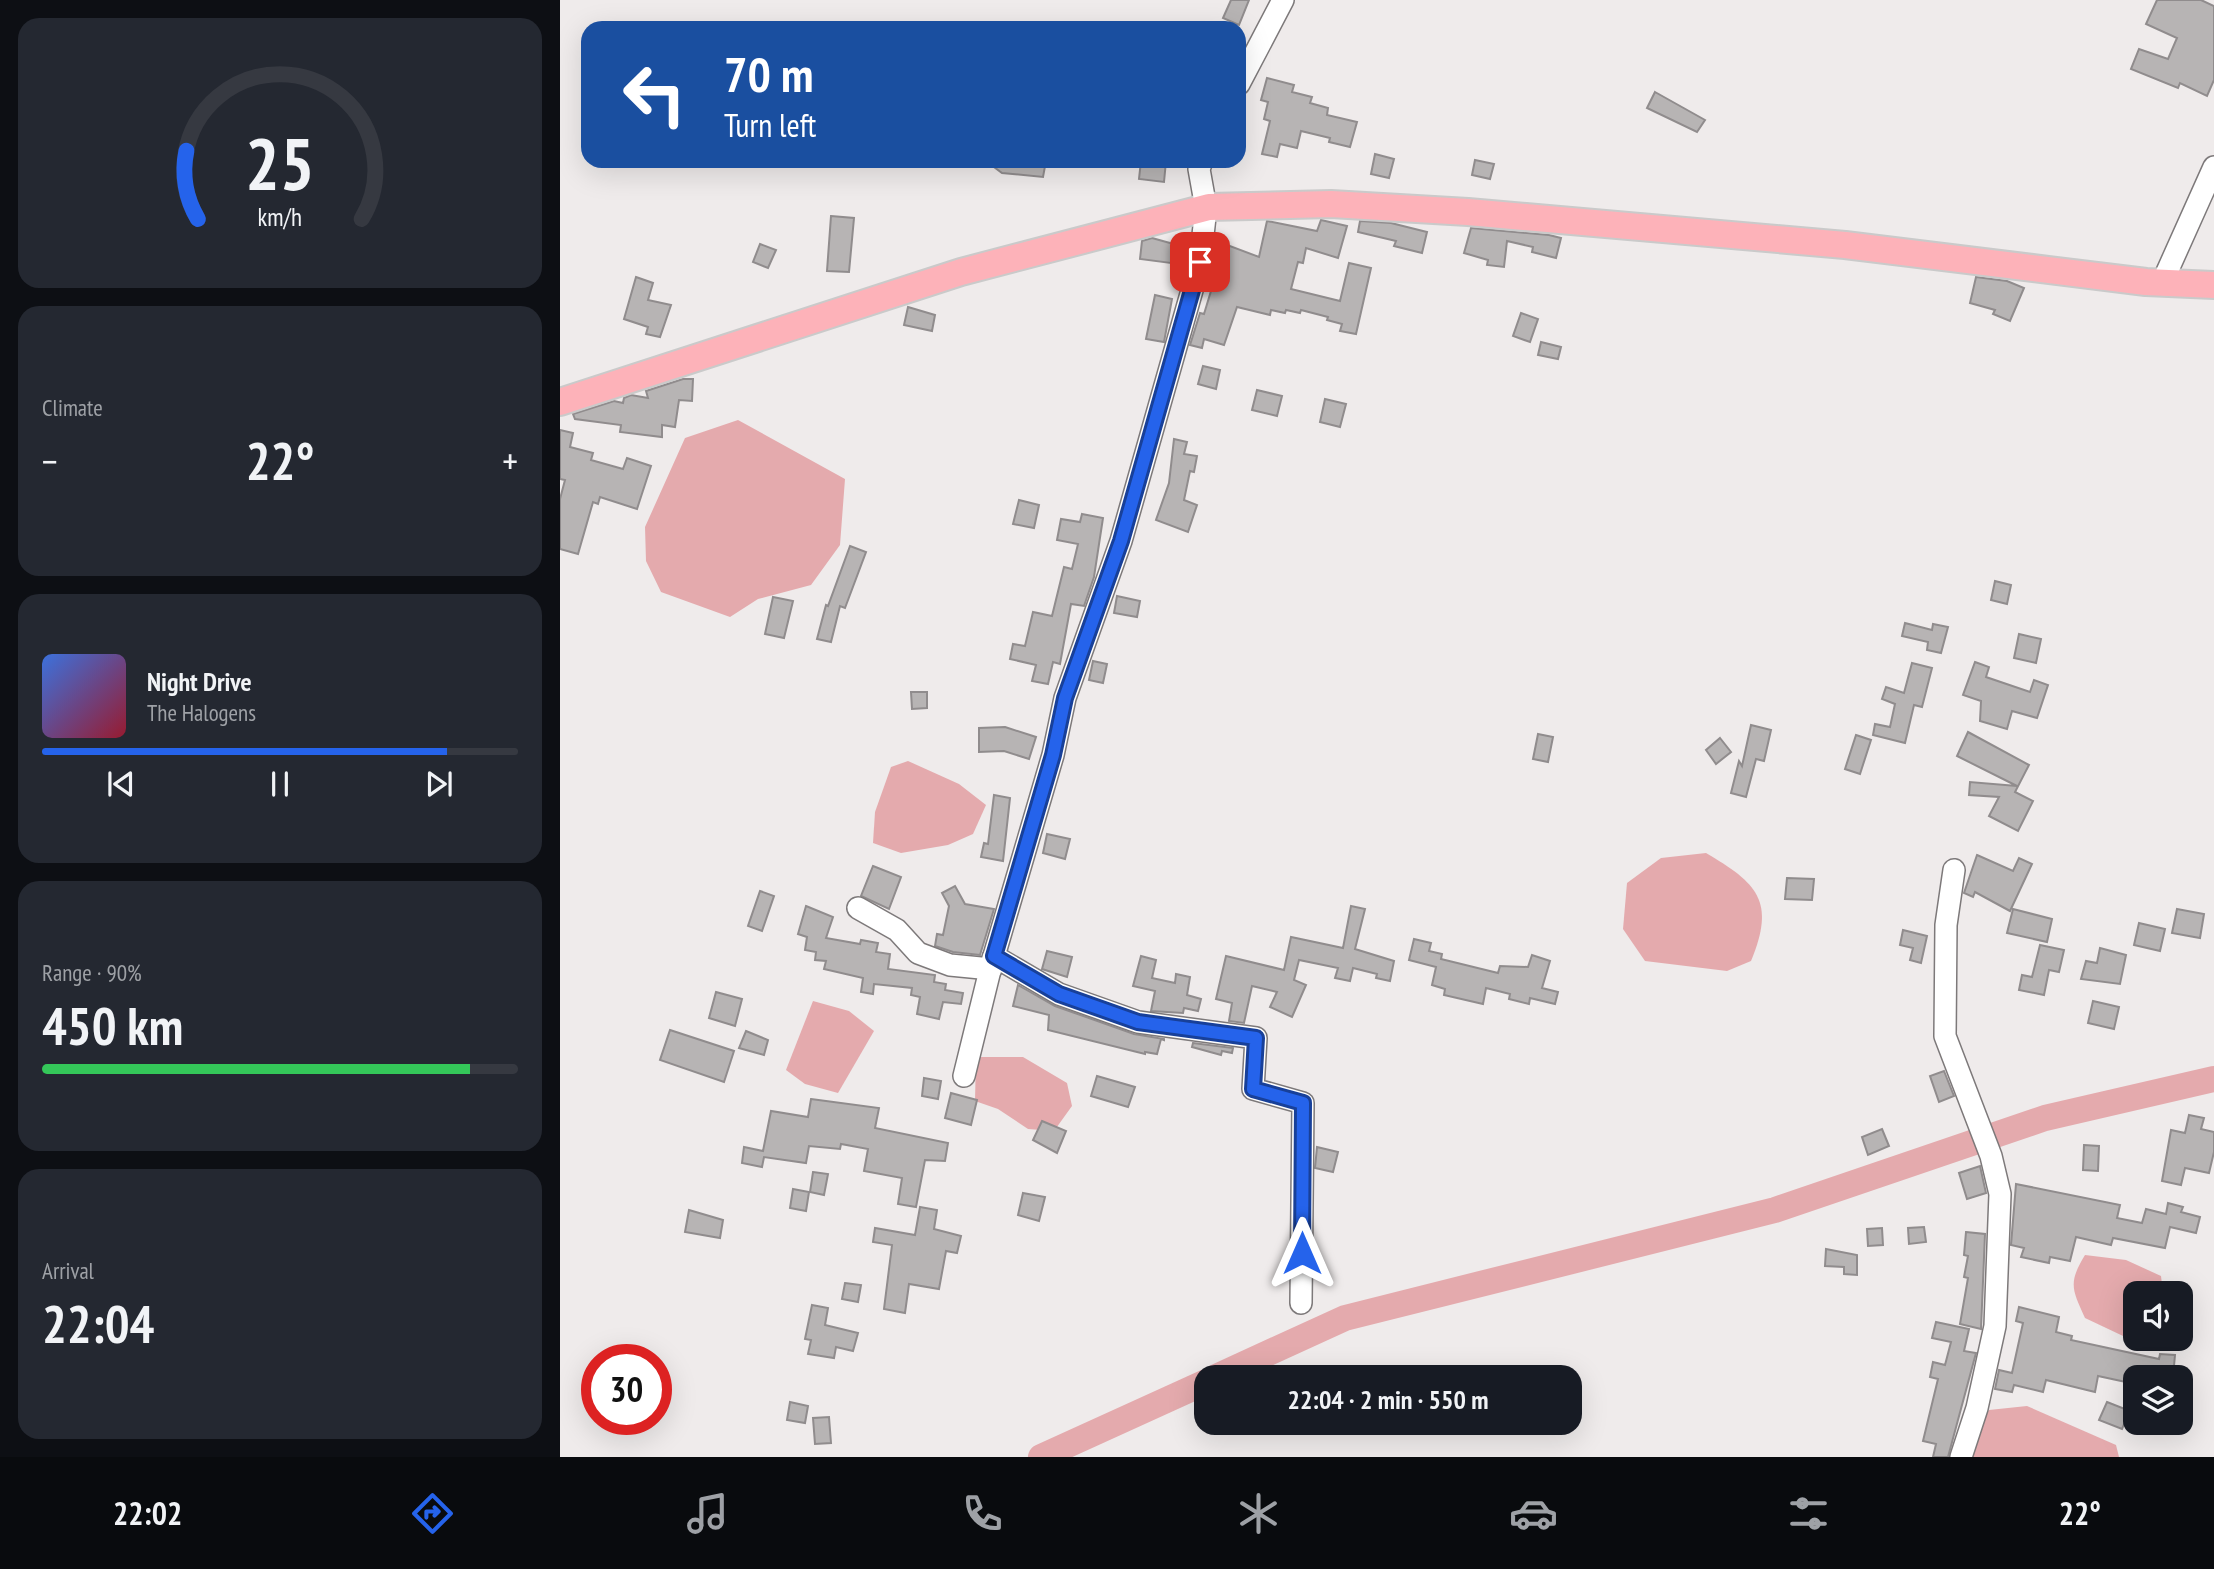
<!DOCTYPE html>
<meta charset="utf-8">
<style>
:root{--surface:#171b24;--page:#242831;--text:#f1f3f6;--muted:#9ea1a6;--line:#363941;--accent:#2563eb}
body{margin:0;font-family:"PT Sans Narrow",sans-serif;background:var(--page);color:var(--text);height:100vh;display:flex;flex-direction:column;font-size:26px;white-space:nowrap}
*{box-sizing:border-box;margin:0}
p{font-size:23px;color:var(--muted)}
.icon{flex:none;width:38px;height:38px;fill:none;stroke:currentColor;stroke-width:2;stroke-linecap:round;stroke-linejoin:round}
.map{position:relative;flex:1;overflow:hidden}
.drawer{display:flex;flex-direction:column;gap:18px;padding:18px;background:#0d0f14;width:560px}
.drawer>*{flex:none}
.guide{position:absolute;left:21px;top:21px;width:665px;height:147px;border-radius:21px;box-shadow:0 7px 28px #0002;background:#1a4fa0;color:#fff;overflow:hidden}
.fabs{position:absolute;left:1563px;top:1281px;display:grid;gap:14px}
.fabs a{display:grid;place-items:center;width:70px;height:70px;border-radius:14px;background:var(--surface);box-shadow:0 7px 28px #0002;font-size:35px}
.speed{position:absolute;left:21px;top:1344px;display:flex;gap:14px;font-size:35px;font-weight:700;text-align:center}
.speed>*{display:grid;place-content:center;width:91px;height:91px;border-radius:50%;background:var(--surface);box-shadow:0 7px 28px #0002;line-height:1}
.speed .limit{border:10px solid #d22;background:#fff;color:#111}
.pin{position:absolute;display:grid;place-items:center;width:60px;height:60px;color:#fff;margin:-30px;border-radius:14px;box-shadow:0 4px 10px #0006}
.me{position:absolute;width:77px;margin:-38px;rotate:0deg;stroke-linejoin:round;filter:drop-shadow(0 0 5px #0008)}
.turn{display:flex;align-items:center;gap:24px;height:147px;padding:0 28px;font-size:32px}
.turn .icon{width:91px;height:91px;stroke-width:2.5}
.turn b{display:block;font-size:49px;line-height:60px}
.big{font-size:52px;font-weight:600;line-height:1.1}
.drawer .tile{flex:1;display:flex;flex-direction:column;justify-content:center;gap:10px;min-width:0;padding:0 24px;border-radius:21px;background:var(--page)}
.drawer .dial{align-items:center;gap:0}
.dial svg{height:182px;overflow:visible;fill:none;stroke:var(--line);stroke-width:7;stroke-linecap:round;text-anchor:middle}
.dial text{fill:var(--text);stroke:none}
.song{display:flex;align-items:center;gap:21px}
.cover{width:84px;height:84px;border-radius:10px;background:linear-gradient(135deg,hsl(220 70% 55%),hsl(350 70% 35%))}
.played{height:7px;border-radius:4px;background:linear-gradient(90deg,var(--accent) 85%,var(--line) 85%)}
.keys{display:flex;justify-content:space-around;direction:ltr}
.heat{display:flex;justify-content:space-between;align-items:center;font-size:38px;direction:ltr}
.charge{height:10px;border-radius:5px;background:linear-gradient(90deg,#34c759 90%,var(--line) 0)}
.trip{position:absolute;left:634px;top:1365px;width:388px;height:70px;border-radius:21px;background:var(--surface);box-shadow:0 7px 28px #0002;font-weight:600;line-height:70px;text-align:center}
.menu{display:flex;height:112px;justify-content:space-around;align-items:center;background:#090b0e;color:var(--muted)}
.menu .icon{width:49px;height:49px}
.menu .selected{color:var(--accent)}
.menu b{font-size:32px;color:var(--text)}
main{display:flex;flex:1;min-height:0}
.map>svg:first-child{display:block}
.water{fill:#e4aaad}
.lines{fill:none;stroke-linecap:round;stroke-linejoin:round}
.river{stroke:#e4aaad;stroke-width:26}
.building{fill:#b7b4b4;stroke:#908c8d;stroke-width:2}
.minor-casing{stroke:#7d797a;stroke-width:24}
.major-casing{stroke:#cacaca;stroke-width:30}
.minor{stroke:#fff;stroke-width:21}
.major{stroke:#fdb2b9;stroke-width:26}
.route-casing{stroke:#184099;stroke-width:18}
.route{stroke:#2563eb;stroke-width:12}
</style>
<main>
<section class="drawer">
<div class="tile dial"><svg viewBox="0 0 100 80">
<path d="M14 69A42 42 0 1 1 86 69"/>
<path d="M14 69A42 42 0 0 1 9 39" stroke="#2563eb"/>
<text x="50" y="56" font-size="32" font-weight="700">25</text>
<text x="50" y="72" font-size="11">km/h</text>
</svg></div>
<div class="tile"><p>Climate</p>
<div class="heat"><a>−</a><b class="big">22°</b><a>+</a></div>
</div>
<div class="tile">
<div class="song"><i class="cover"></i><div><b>Night Drive</b><p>The Halogens</p></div></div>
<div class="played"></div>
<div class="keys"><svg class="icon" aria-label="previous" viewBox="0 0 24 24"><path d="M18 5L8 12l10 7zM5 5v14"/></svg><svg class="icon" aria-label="pause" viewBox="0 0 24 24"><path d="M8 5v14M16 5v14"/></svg><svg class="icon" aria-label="next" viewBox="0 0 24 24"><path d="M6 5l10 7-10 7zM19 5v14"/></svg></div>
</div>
<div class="tile"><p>Range · 90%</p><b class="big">450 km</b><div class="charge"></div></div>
<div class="tile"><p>Arrival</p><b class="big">22:04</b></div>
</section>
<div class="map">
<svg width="1654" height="1457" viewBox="0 0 1654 1457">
<rect width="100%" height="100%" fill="#efebeb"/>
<!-- water -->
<g class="water">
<path d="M178,420L285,479L280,545L251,585L198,599L170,617L101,592L86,561L85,527L125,438Z"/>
<path d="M348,761L399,784L426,805L413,834L388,845L341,853L313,843L315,812L331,767Z"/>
<path d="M1146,853C1197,883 1216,901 1191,961L1167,971L1085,961L1063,929L1067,883L1101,858Z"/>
<path d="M253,1001L289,1011L314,1031L278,1093L245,1084L226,1070Z"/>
<path d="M416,1057H463L507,1083L512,1106L494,1131L468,1129L438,1109L415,1101Z"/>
<path d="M1525,1255L1566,1260L1601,1276L1603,1293H1575V1339H1595L1580,1344L1525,1318C1512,1289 1508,1283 1525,1255Z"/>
<path d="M1467,1406L1556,1445L1559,1457H1409L1421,1421L1429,1410Z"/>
</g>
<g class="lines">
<!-- river -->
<g class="river">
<path d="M656,1377L785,1318L1215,1210L1485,1118L1654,1079"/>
<path d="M481,1457L646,1382"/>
</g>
</g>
<!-- building -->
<g class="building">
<path d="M671,0H689L679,25L663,18Z"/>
<path d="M1597,0H1641L1654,6V80L1647,96L1620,83L1618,88L1571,69L1579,49L1608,59L1617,38L1586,24Z"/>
<path d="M707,78L734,85L732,92L752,97L750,103L768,108L767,115L797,122L790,147L769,142L770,138L741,131L737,148L720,144L717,157L702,154L710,121L704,119L708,102L701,100Z"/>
<path d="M1095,92L1145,120L1137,132L1087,108Z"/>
<path d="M815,154L834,159L829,178L811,174Z"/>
<path d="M915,160L934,164L930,179L912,175Z"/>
<path d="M426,161H486L483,177L442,173Z"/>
<path d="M581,161H606L604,182L579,179Z"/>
<path d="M271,216L294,218L289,272L267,271Z"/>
<path d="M761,220L787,226L778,258L746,248L743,263L738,262L731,289L780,301L789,263L811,268L796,334L780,331L782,324L767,320L768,317L741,310L740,313L726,310L725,313L711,310L710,315L677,307L664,345L644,339L642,348L630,345L640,313L644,314L654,281L649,279L662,243L699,257L707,221L757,231Z"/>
<path d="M800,221L831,223L867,232L862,253L834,246L836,241L798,232Z"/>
<path d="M911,228L989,235L1001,238L996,258L972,252L973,247L947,241L944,267L927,265L928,260L904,253Z"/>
<path d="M592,238L628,248L626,265L580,259L582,241Z"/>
<path d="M200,244L216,250L208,268L193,262Z"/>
<path d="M76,277L93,283L88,300L111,305L100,337L86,334L88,327L64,319Z"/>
<path d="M1416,277L1447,281L1464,288L1450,321L1433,314L1435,310L1410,303Z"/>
<path d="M595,295L612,299L604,342L586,339Z"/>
<path d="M348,307L375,315L372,331L344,325Z"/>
<path d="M961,313L978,319L970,342L953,336Z"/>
<path d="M981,342L1001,347L998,359L978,355Z"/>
<path d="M643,366L660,370L656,389L638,384Z"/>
<path d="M123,379H133L132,401L119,400L115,427L102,425V437L60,432L61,425L15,419L13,414L54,401L63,403L64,398L71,395L88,398L86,391Z"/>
<path d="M697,390L722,396L717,416L692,410Z"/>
<path d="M765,399L786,404L780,427L760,422Z"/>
<path d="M0,430L13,433L10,447L33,453L31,460L63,469L67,458L91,466L77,509L40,497L38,504L33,502L18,554L0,549V499L5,480L0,479Z"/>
<path d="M614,439L627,442L624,454L637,456L634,472L630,471L624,500L637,505L628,532L596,520L609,483Z"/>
<path d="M459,500L479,505L474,528L453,524Z"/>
<path d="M522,514L543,518L534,577L524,606L511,604L500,664L493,662L488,684L472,681L476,665L450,659L453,644L465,646L473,612L492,616L504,567L512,569L518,544L497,540L501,519L520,522Z"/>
<path d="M290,546L306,552L285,608L280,606L271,642L257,639L266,605L268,606Z"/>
<path d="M1435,581L1451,585L1447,604L1431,600Z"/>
<path d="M557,596L580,601L577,617L554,613Z"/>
<path d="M213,597L233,601L224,638L205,634Z"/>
<path d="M1345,623L1372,630L1373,624L1388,627L1381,653L1367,650L1368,642L1342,636Z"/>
<path d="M1459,634L1481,639L1476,663L1454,658Z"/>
<path d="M533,661L547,664L543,683L529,680Z"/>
<path d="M1415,662L1429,667L1426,677L1470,692L1474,680L1488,685L1477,718L1452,711L1447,729L1420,721L1421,701L1403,695Z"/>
<path d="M1352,663L1372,668L1362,707L1354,705L1345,743L1313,735L1315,724L1330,727L1335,704L1322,699L1326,687L1344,693Z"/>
<path d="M351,692H367V708L352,709Z"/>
<path d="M1191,725L1211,730L1204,761L1196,759L1186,797L1171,793L1179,761L1182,766Z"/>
<path d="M445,727L476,737L469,759L444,751L419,752V728Z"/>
<path d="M1408,732L1469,765L1455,792L1473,801L1458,831L1429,816L1439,797L1409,795L1410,782L1457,786L1397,756Z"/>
<path d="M978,734L993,737L988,762L973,759Z"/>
<path d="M1296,735L1311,740L1300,774L1285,769Z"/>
<path d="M1160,738L1171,752L1156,764L1146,750Z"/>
<path d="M434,795L450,798L443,861L421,857L424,843L428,844Z"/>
<path d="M487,834L510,839L505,859L483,853Z"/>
<path d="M1417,855L1453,871L1459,858L1472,864L1450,911L1415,892L1413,897L1404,893Z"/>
<path d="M313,866L341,877L329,909L301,896Z"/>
<path d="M1227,878L1254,879L1252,900L1225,899Z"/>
<path d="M395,886L405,904L434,909L420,955L393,952L375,946L377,934L383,935L389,906L382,893Z"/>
<path d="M200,891L214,896L202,931L188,926Z"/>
<path d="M246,906L273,917L266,938L300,944L301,940L318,943L316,952L330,954L328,969L375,975L374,982L386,984L385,990L403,993L401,1004L383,1002L379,1019L357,1014L360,997L351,995L352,988L314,984L313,994L301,992L303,978L264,969L266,961L255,960L256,952L245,950L247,937L238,934Z"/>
<path d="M791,906L805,909L795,949L834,961L830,981L816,978L817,974L793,968L790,981L775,978L778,968L739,960L734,980L746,985L732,1017L710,1007L717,992L692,986L684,1023L669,1021L672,1003L656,999L666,956L724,970L731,937L783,948Z"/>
<path d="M1453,909L1492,919L1487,942L1447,933Z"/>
<path d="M1617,909L1644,914L1640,938L1612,933Z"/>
<path d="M1579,923L1605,929L1600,951L1574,945Z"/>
<path d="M1343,930L1367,936L1361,963L1350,960L1353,948L1340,945Z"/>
<path d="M854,939L871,943L869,951L882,954L881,959L938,973L940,966L968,967L972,955L990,961L982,988L998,992L995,1004L970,998L969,1004L949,999L950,994L926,988L923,1004L884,995L885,989L872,985L876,967L849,960Z"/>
<path d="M1480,945L1504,950L1499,972L1489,970L1484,995L1459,990L1462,975L1472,977Z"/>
<path d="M1540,948L1566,955L1560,984L1521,979L1526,961L1537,963Z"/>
<path d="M487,951L512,957L507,977L482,969Z"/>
<path d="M581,956L596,960L592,978L615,983L616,974L630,977L627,995L641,999L638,1011L624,1008L623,1013L591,1011L595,991L573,986Z"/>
<path d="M458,985L495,1006L574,1034L604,1039V1040L601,1039L597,1054L585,1052V1054L488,1030L489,1015L453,1006Z"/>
<path d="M156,992L182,999L175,1026L149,1018Z"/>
<path d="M1533,1001L1559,1007L1554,1029L1528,1023Z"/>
<path d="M110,1030L174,1051L164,1082L100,1060Z"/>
<path d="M186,1031L208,1040L204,1055L179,1048Z"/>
<path d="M633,1043L673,1048L672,1053L662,1051L661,1055L632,1047Z"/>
<path d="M1384,1071L1394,1096L1379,1102L1370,1076Z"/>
<path d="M537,1076L575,1087L568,1107L531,1096Z"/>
<path d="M364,1078L381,1081L378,1099L362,1096Z"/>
<path d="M391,1093L417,1100L411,1125L385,1118Z"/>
<path d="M251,1099L319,1108L315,1128L388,1143L385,1161L365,1160L356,1207L338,1204L342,1178L304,1171L308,1149L281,1144L280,1149L249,1146L246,1163L204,1157L202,1167L182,1163L184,1147L203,1151L211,1111L248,1117Z"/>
<path d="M1629,1115L1644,1118L1641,1129L1654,1132V1152L1649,1173L1625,1168L1621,1185L1602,1181L1611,1130L1625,1133Z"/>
<path d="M482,1121L506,1131L497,1153L473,1140Z"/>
<path d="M1322,1129L1329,1146L1308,1155L1302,1137Z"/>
<path d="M1524,1145L1539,1146L1538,1171L1523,1170Z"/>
<path d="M757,1147L778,1152L773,1172L755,1168Z"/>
<path d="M1420,1166L1426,1193L1407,1199L1399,1173Z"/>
<path d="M253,1172L268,1174L264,1195L250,1192Z"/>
<path d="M1456,1184L1560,1205L1557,1218L1582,1223L1586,1209L1606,1214L1608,1203L1623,1207L1621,1212L1640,1217L1636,1233L1610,1227L1605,1248L1553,1238L1551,1245L1516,1237L1510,1261L1490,1257L1489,1263L1461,1257L1464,1248L1451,1245Z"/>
<path d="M233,1189L249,1192L246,1211L230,1208Z"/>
<path d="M463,1193L485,1197L479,1221L458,1215Z"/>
<path d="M360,1207L377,1210L374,1229L401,1236L397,1253L386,1251L379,1289L349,1284L345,1313L324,1309L332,1245L313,1242L315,1228L355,1235Z"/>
<path d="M129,1210L163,1220L160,1238L125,1232Z"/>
<path d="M1364,1227L1366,1242L1349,1244L1348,1228Z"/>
<path d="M1322,1228L1323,1245L1308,1246L1307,1229Z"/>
<path d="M1406,1232L1425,1234L1421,1329L1400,1324L1408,1278L1404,1277L1408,1256L1404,1255Z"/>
<path d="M1266,1249L1297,1255V1275L1284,1274V1267L1265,1266Z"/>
<path d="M285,1283L301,1285L298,1302L282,1299Z"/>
<path d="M252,1305L268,1308L265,1325L298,1333L293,1351L276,1347L274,1358L248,1354L251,1340L245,1339Z"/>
<path d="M1459,1307L1499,1317L1496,1332L1512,1336L1511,1340L1599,1359L1600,1354L1615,1355L1613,1377H1575V1384L1538,1376L1535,1392L1486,1380L1483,1392L1454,1385L1452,1392L1435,1389L1439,1370L1452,1373L1463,1323L1456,1321Z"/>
<path d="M1376,1322L1409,1329L1404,1351L1416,1353L1388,1457H1373L1376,1444L1363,1441L1378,1379L1370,1377L1373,1362L1385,1365L1391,1342L1372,1338Z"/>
<path d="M230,1402L248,1406L245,1423L227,1420Z"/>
<path d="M1547,1402L1570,1411L1562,1429L1539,1420Z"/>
<path d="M269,1417L271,1443L255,1444L253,1418Z"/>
</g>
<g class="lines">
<!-- minor casing -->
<g class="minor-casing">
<g id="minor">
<path d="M679,84L723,0"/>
<path d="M642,161L639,169L646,208L640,262L561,541L505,698L493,755L434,956L499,994L578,1022L696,1038L693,1089L743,1103L741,1303"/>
<path d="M1602,283L1654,167"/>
<path d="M1394,870L1386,925L1385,1036L1431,1156L1440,1194L1435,1326L1417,1408L1401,1457"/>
<path d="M298,908L337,930L358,953L390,965L431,969"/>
<path d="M404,1076L433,958"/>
</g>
</g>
<!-- major casing -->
<g class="major-casing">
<path id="major" d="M0,402L401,272L649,207L771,204L908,212L1285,245L1586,282L1654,285"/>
</g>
<!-- minor -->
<use href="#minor" class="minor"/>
<!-- major -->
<use href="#major" class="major"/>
</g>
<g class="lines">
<!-- route casing -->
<g class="route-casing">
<path id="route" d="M640,262L561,541L505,698L493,755L434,956L499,994L578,1022L696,1038L693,1089L743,1103L742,1253"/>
</g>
<!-- route -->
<use href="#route" class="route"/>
</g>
</svg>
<div class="fabs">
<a><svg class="icon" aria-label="sound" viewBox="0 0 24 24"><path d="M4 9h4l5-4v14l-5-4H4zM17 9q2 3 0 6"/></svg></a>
<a><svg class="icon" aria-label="layers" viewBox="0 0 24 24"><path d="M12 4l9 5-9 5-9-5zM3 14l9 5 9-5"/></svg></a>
</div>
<div class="speed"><div class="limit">30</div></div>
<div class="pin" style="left:640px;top:262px;background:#d93025"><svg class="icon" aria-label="arrive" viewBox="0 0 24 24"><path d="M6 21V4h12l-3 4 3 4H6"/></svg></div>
<svg class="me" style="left:742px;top:1253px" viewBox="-20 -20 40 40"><path d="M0-17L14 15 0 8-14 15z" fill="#2563eb" stroke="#fff" stroke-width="4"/></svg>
<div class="trip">22:04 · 2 min · 550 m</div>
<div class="guide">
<div class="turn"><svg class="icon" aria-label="left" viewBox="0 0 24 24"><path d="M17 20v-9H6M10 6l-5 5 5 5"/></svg><div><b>70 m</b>Turn left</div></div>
</div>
</div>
</main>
<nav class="menu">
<b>22:02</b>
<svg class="icon selected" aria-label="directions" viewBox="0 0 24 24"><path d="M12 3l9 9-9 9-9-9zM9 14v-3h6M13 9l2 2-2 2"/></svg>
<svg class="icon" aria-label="music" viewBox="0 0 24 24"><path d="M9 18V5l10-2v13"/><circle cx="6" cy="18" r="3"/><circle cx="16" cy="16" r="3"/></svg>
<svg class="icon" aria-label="phone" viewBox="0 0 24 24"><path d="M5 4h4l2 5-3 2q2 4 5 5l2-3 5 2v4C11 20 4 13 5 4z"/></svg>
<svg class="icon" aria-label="climate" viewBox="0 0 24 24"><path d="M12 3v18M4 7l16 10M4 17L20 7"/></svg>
<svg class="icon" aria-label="car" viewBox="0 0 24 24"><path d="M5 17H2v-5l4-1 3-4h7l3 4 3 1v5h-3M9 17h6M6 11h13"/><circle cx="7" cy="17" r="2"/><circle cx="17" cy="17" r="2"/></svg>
<svg class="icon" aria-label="filters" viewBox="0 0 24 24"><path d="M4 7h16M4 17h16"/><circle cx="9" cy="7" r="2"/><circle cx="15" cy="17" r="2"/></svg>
<b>22°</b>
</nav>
